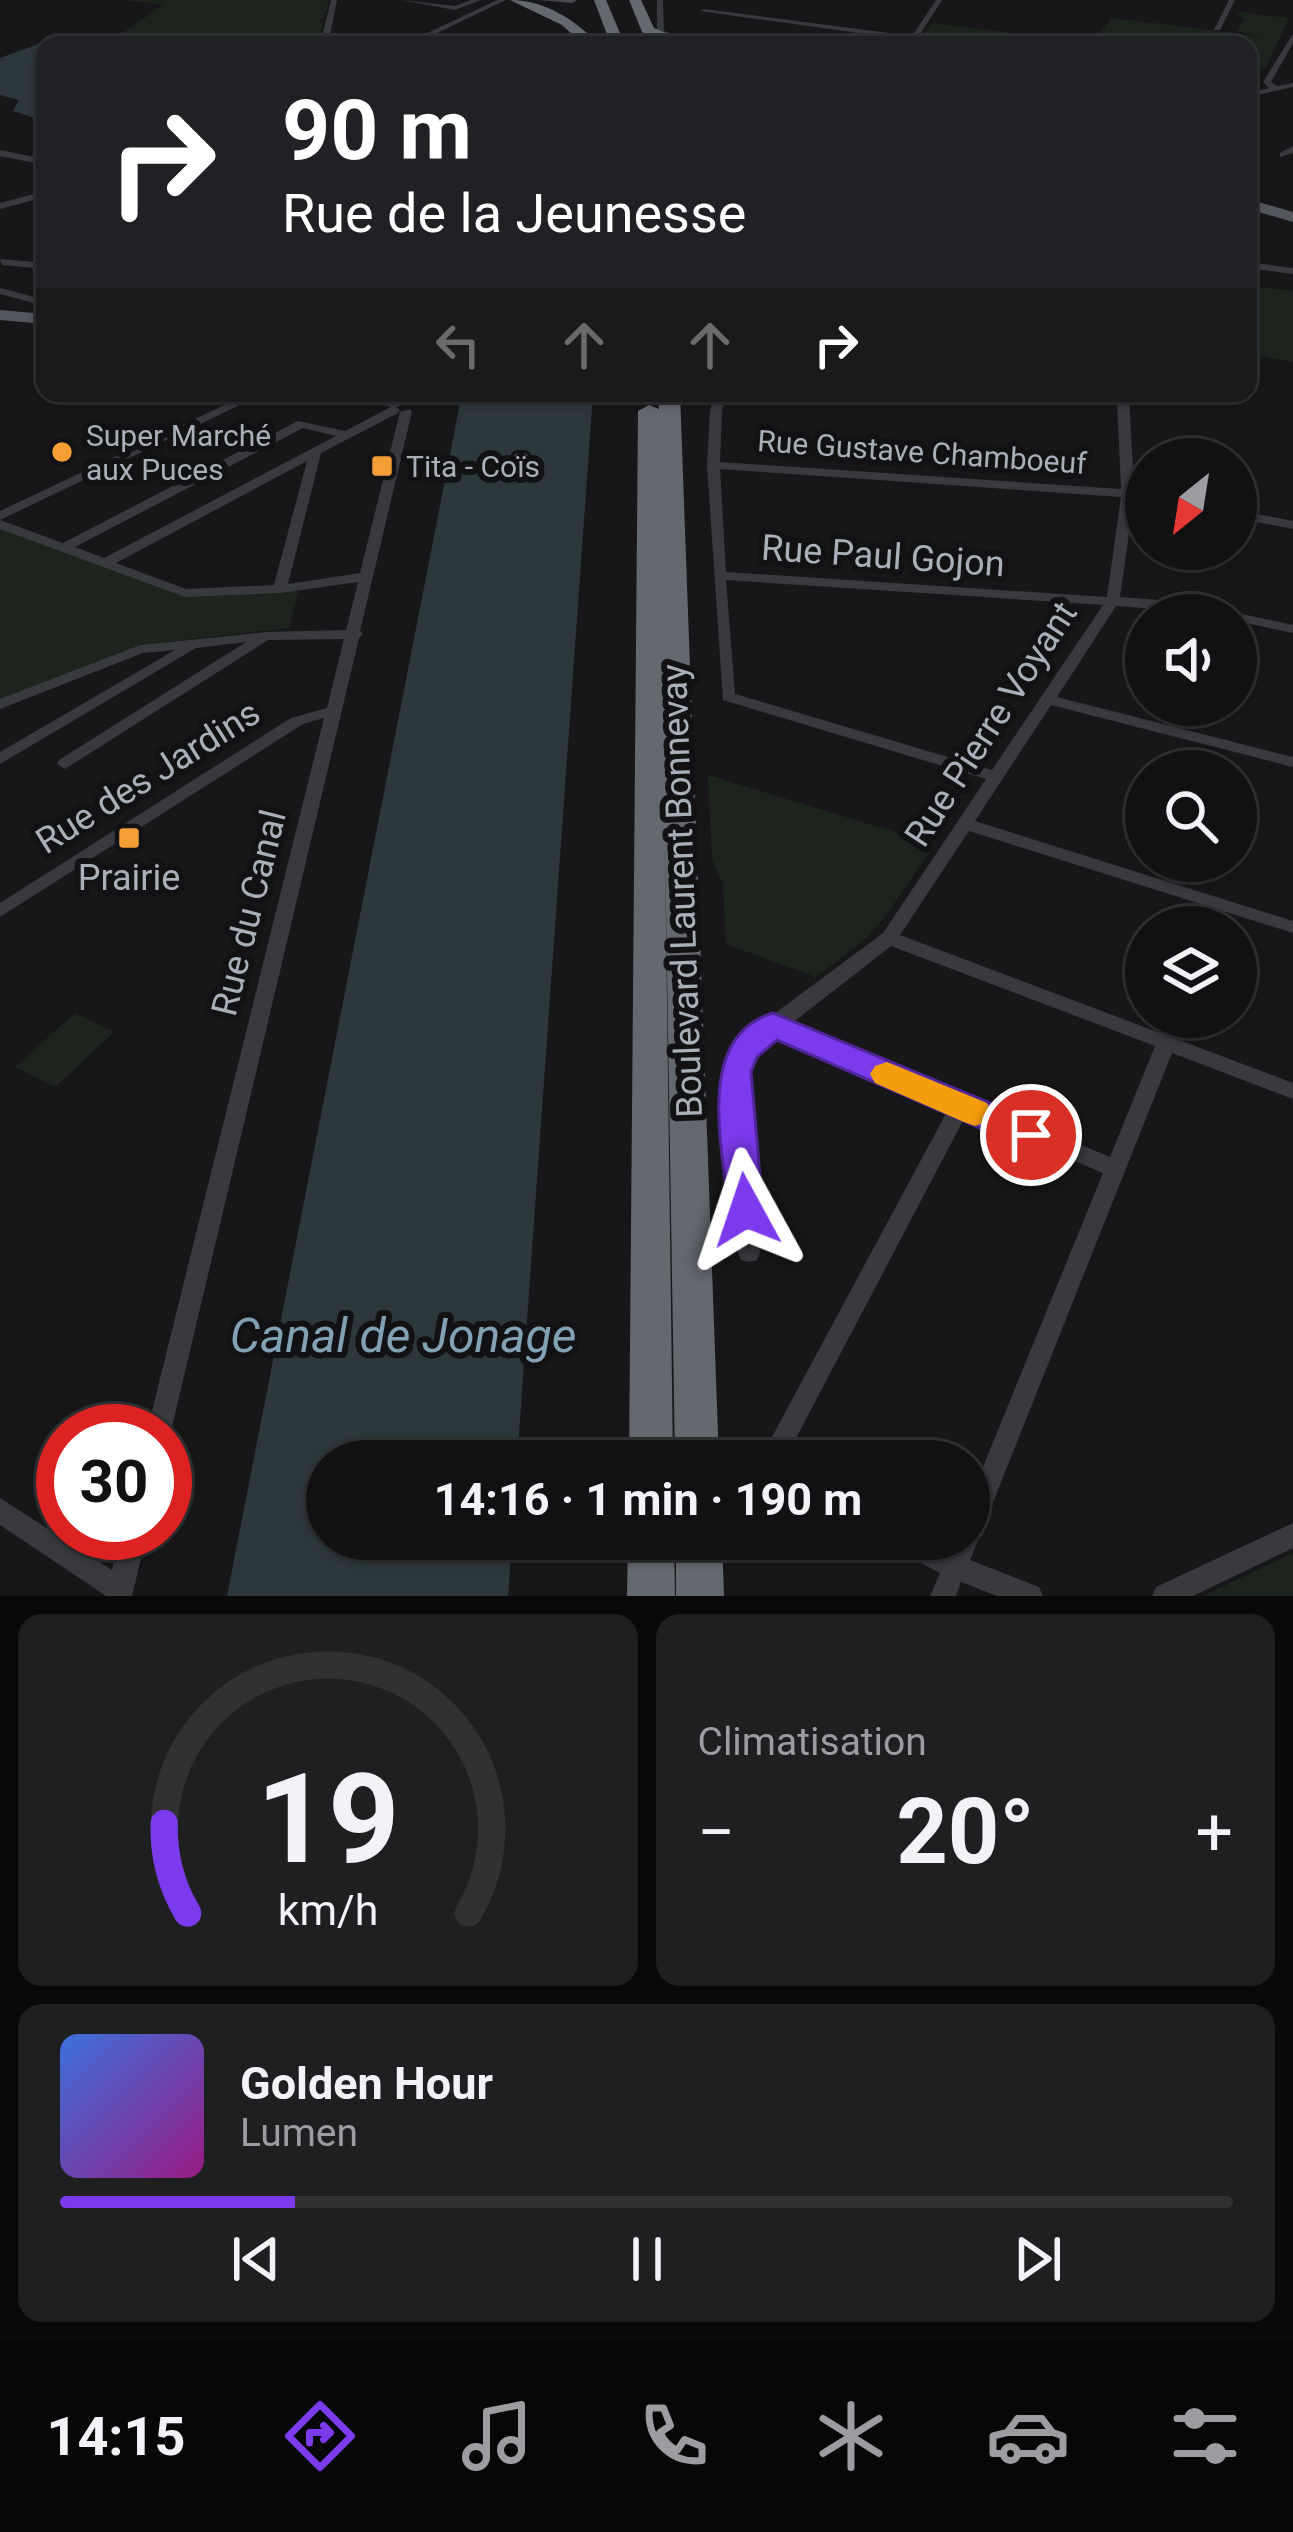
<!DOCTYPE html>
<html lang="fr">
<meta charset="utf-8">
<style>
:root{--surface:#111113;--page:#1e1f21;--text:#f1f3f6;--muted:#9c9da0;--line:#303133;--accent:#7c3aed}
body{margin:0;font-family:Roboto,sans-serif;background:var(--page);color:var(--text);height:100vh;display:flex;flex-direction:column;font-size:45px;white-space:nowrap}
*{box-sizing:border-box;margin:0}
p{font-size:39px;color:var(--muted)}
.icon{flex:none;width:66px;height:66px;fill:none;stroke:currentColor;stroke-width:2;stroke-linecap:round;stroke-linejoin:round}
.map{position:relative;height:1596px;overflow:hidden}
.details{display:flex;flex-direction:column;gap:18px;padding:18px;background:#09090a;flex:1}
.details>*{flex:none}
.top-card{position:absolute;left:36px;top:36px;width:1221px;height:366px;border-radius:24px;box-shadow:0 3px 9px #0004,0 0 0 3px var(--line);background:#202124;color:#fff;overflow:hidden}
.needle{width:78px;rotate:210deg}
.fabs{position:absolute;left:1125px;top:438px;display:grid;gap:24px}
.fabs a{display:grid;place-items:center;width:132px;height:132px;border-radius:50%;background:var(--surface);box-shadow:0 3px 9px #0004,0 0 0 3px var(--line);font-size:60px}
.speed{position:absolute;left:36px;top:1404px;display:flex;gap:24px;font-size:60px;font-weight:700;text-align:center}
.speed>*{display:grid;place-content:center;width:156px;height:156px;border-radius:50%;background:var(--surface);box-shadow:0 3px 9px #0004,0 0 0 3px var(--line);line-height:1}
.speed .limit{border:18px solid #d22;background:#fff;color:#111}
.pin{position:absolute;display:grid;place-items:center;width:102px;height:102px;color:#fff;margin:-51px;border:6px solid #fff;border-radius:50%;box-shadow:0 3px 12px #0007}
.me{position:absolute;width:132px;margin:-66px;rotate:355deg;stroke-linejoin:round;filter:drop-shadow(0 0 9px #0008)}
.turn{display:flex;align-items:center;gap:42px;height:252px;padding:0 48px;font-size:54px}
.turn .icon{width:156px;height:156px;stroke-width:2.5}
.turn b{display:block;font-size:84px;line-height:102px}
.lanes{display:flex;align-items:center;height:114px;padding:0 48px;background:#0003;justify-content:center;gap:60px;direction:ltr}
.lanes .off{opacity:.35}
.big{font-size:90px;font-weight:700;line-height:1.1}
.details .widget{flex:1;display:flex;flex-direction:column;justify-content:center;gap:18px;min-width:0;padding:0 42px;border-radius:24px;background:var(--page)}
.details .dial{align-items:center;gap:0}
.dial svg{height:312px;overflow:visible;fill:none;stroke:var(--line);stroke-width:7;stroke-linecap:round;text-anchor:middle}
.dial text{fill:var(--text);stroke:none}
.song{display:flex;align-items:center;gap:36px}
.cover{width:144px;height:144px;border-radius:18px;background:linear-gradient(135deg,hsl(220 70% 55%),hsl(310 70% 35%))}
.played{height:12px;border-radius:6px;background:linear-gradient(90deg,var(--accent) 20%,var(--line) 20%)}
.keys{display:flex;justify-content:space-around;direction:ltr}
.heat{display:flex;justify-content:space-between;align-items:center;font-size:66px;direction:ltr}
.details .tiles{flex:1;display:grid;gap:18px;grid-template-columns:1fr 1fr}
.widget:last-child{grid-column:span 2}
.trip{position:absolute;left:306px;top:1440px;width:684px;height:120px;border-radius:60px;background:var(--surface);box-shadow:0 3px 9px #0004,0 0 0 3px var(--line);font-weight:700;line-height:120px;text-align:center}
.tabs{display:flex;height:192px;justify-content:space-around;align-items:center;background:#070708;color:var(--muted)}
.tabs .icon{width:84px;height:84px}
.tabs .on{color:var(--accent)}
.tabs b{font-size:54px;color:var(--text)}
.map>svg:first-child{display:block}
.green{fill:#1d241d}
.water{fill:#2d383d}
.lines{fill:none;stroke-linecap:round;stroke-linejoin:round}
.street{fill:#383a3e;fill-rule:evenodd}
.secondary{fill:#46494e;fill-rule:evenodd}
.primary{fill:#54575d;fill-rule:evenodd}
.highway{fill:#64686f;fill-rule:evenodd}
.primary-bridge{stroke:#54575d;stroke-width:14}
.route{fill:#7c3aed;stroke:#51269a;stroke-width:3}
.slow{fill:#f59e0b}
.poi-dot{fill:#f49e35;stroke:#121214;stroke-width:4.5}
.labels{text-anchor:middle;dominant-baseline:central;stroke-width:12;stroke-linejoin:round;paint-order:stroke}
.far-poi-label{font-size:30px;fill:#a9b0b9;stroke:#121214;text-anchor:start}
.far-street-label{font-size:30px;fill:#a9b0b9;stroke:#121214}
.street-label{font-size:36px;fill:#a9b0b9;stroke:#121214}
.poi-label{font-size:36px;fill:#a9b0b9;stroke:#121214}
.near-water-label{font-size:48px;font-style:italic;fill:#80a2b4;stroke:#121214}
</style>
<div class="map">
<svg width="1293" height="1596" viewBox="0 0 1293 1596">
<rect width="100%" height="100%" fill="#171719"/>
<!-- green -->
<g class="green">
<path d="M125,0H329L324,18L318,21L323,23L318,45L118,36L163,5Z"/>
<path d="M1240,12L1289,18L1266,68H1254L1248,78V45H940L919,39L932,23L1091,43L1112,18L1267,37L1237,32L1245,18L1238,16Z"/>
<path d="M1248,285L1293,291V362L1248,354Z"/>
<path d="M0,528L181,594L299,589L289,628L139,645L0,700Z"/>
<path d="M708,775L935,844L885,917L862,942L816,977L726,944L723,884L712,860Z"/>
<path d="M75,1013L114,1032L55,1087L15,1067Z"/>
<path d="M1293,1553V1596H1203Z"/>
</g>
<!-- water -->
<g class="water">
<path d="M44,42L59,45H45V121L13,111L19,100L0,95V58Z"/>
<path d="M462,393H593L517,1461H327V1539H512L508,1596H227Z"/>
</g>
<g class="lines">
<!-- street -->
<g class="street">
<path d="M331,0H337L328,45H320Z"/>
<path d="M401,0L455,6L471,0H481L455,10Z"/>
<path d="M497,0H506L412,45H402Z"/>
<path d="M657,0H663L664,31L702,45H691L657,34Z"/>
<path d="M936,0H942L913,45H907L909,40L700,11L704,9L912,36Z"/>
<path d="M1229,0H1235L1220,30H1214Z"/>
<path d="M1293,34V43L1271,82L1277,86L1293,83V87L1248,97V93L1269,88L1263,82Z"/>
<path d="M157,38L235,43L239,45L154,42Z"/>
<path d="M1293,146V153L1280,157V153Z"/>
<path d="M0,150L45,159V165L0,156Z"/>
<path d="M45,191V197L0,209V203Z"/>
<path d="M0,259L45,263V269L2,265Z"/>
<path d="M1248,262L1293,268V274L1248,268Z"/>
<path d="M0,288L45,300V306L0,294Z"/>
<path d="M250,393H265L0,520V511Z"/>
<path d="M333,393C360,393 385,402 411,397L417,401L396,407L400,410L398,413L321,453L288,584L360,573L400,412L410,409L412,412L360,631L363,634L359,638L171,1431L165,1440V1431H147L324,718L303,724L0,917V903L291,718L327,708L344,639L268,640L65,769L57,764L59,760L246,642L196,648L0,764V752L175,650L143,653L0,709V699L140,645L267,632L346,630L358,582L280,593L185,597L0,529V520L63,543L298,421L345,431L391,407ZM303,428L336,436L104,558L75,547ZM307,461L274,585L186,589L116,563Z"/>
<path d="M715,393H727L722,411L720,462L1121,489L1117,400L1038,396L1032,393H1129L1134,490L1146,491V499L1134,498L1120,597L1187,602L1293,625V633L1236,621V615C1197,615 1156,608 1116,606L1057,697L1293,757V767L1051,705L975,821L1293,921V933L969,831L900,935L1293,1083V1099L1172,1053L970,1560L1039,1587L1043,1596H997L961,1582L956,1596H930L940,1573L892,1548L888,1539H927L949,1550L953,1539H969V1501L1103,1173L966,1115L784,1461H759L949,1108L777,1035L753,1054L745,1082L760,1253L757,1260L749,1262L741,1260L738,1253L725,1082L734,1050L766,1020L883,933L986,779L723,700L707,465L710,411ZM720,469L1121,497L1107,597L726,572ZM726,580L1103,605L992,770L735,694ZM891,946L1155,1046L1110,1157L791,1024Z"/>
<path d="M1236,510L1293,521V529L1236,518Z"/>
<path d="M0,1498L112,1570L121,1533H147L132,1596H106L0,1525Z"/>
<path d="M1293,1523V1548L1193,1596H1152L1156,1587Z"/>
</g>
<!-- secondary -->
<path class="secondary" d="M539,0H577L572,3Z"/>
<!-- primary -->
<g class="primary">
<path d="M643,36L672,42L674,45L639,43Z"/>
<path d="M1248,199L1293,212V222L1248,209Z"/>
<path d="M0,310L45,314V324L0,320Z"/>
</g>
<!-- highway -->
<g class="highway">
<path d="M510,0C545,0 576,20 599,45H584L562,25Z"/>
<path d="M594,0H606L625,45H611Z"/>
<path d="M629,0H641L654,28L695,45H675L643,34Z"/>
<path d="M658,393H680L719,1461H675L665,845L673,1461H629L638,411L649,405L659,409Z"/>
<path d="M628,1539H674L675,1596H627Z"/>
<path d="M676,1539H722L724,1596H676Z"/>
</g>
<!-- primary-bridge -->
<path class="primary-bridge" d="M589,45L643,40"/>
</g>
<!-- route -->
<path class="route" d="M773,1013L1043,1125L1048,1135L1043,1145L1031,1148L1019,1145L777,1040L757,1057L751,1072L763,1210L758,1221L746,1225L733,1221L728,1210C724,1149 693,1037 773,1013Z"/>
<!-- slow -->
<path class="slow" d="M887,1062L987,1103L992,1113L987,1122L975,1126L964,1122L875,1083L870,1074L875,1066Z"/>
<!-- markers -->
<g class="poi-dot">
<circle cx="62" cy="452" r="12"/>
<rect x="370" y="454" width="24" height="24" rx="6"/>
<rect x="117" y="826" width="24" height="24" rx="6"/>
</g>
<g class="labels">
<!-- far-poi labels -->
<g class="far-poi-label">
<text x="86" y="435">Super Marché<tspan x="86" dy="34">aux Puces</tspan></text>
<text x="406" y="466">Tita - Coïs</text>
</g>
<!-- far-street labels -->
<g class="far-street-label">
<text transform="translate(922 452) rotate(4)">Rue Gustave Chamboeuf</text>
</g>
<!-- street labels -->
<g class="street-label">
<text transform="translate(883 556) rotate(4)">Rue Paul Gojon</text>
<text transform="translate(991 724) rotate(-57)">Rue Pierre Voyant</text>
<text transform="translate(148 777) rotate(-32)">Rue des Jardins</text>
<text transform="translate(682 891) rotate(-92)">Boulevard Laurent Bonnevay</text>
<text transform="translate(249 913) rotate(-76)">Rue du Canal</text>
</g>
<!-- poi labels -->
<g class="poi-label">
<text x="129" y="878">Prairie</text>
</g>
<!-- near-water labels -->
<g class="near-water-label">
<text x="403" y="1335">Canal de Jonage</text>
</g>
</g>
</svg>
<div class="fabs">
<a><svg class="needle" viewBox="-14 -14 28 28"><path d="M0-13l5 13h-10z" fill="#e53935"/><path d="M0 13l5-13h-10z" fill="#9c9da0"/></svg></a>
<a><svg class="icon" aria-label="sound" viewBox="0 0 24 24"><path d="M4 9h4l5-4v14l-5-4H4zM17 9q2 3 0 6"/></svg></a>
<a><svg class="icon" aria-label="search" viewBox="0 0 24 24"><circle cx="10" cy="10" r="6"/><path d="M15 15l6 6"/></svg></a>
<a><svg class="icon" aria-label="layers" viewBox="0 0 24 24"><path d="M12 4l9 5-9 5-9-5zM3 14l9 5 9-5"/></svg></a>
</div>
<div class="speed"><div class="limit">30</div></div>
<div class="pin" style="left:1031px;top:1135px;background:#d93025"><svg class="icon" aria-label="arrive" viewBox="0 0 24 24"><path d="M6 21V4h12l-3 4 3 4H6"/></svg></div>
<svg class="me" style="left:746px;top:1210px" viewBox="-20 -20 40 40"><path d="M0-17L14 15 0 8-14 15z" fill="#7c3aed" stroke="#fff" stroke-width="4"/></svg>
<div class="trip">14:16 · 1 min · 190 m</div>
<div class="top-card">
<div class="turn"><svg class="icon" aria-label="right" viewBox="0 0 24 24"><path d="M7 20v-9h11M14 6l5 5-5 5"/></svg><div><b>90 m</b>Rue de la Jeunesse</div></div>
<div class="lanes"><svg class="icon off" aria-label="left" viewBox="0 0 24 24"><path d="M17 20v-9H6M10 6l-5 5 5 5"/></svg><svg class="icon off" aria-label="ahead" viewBox="0 0 24 24"><path d="M12 20V5M6 11l6-6 6 6"/></svg><svg class="icon off" aria-label="ahead" viewBox="0 0 24 24"><path d="M12 20V5M6 11l6-6 6 6"/></svg><svg class="icon" aria-label="right" viewBox="0 0 24 24"><path d="M7 20v-9h11M14 6l5 5-5 5"/></svg></div>
</div>
</div>
<section class="details">
<div class="tiles">
<div class="widget dial"><svg viewBox="0 0 100 80">
<path d="M14 69A42 42 0 1 1 86 69"/>
<path d="M14 69A42 42 0 0 1 8 46" stroke="#7c3aed"/>
<text x="50" y="56" font-size="32" font-weight="700">19</text>
<text x="50" y="72" font-size="11">km/h</text>
</svg></div>
<div class="widget"><p>Climatisation</p>
<div class="heat"><a>−</a><b class="big">20°</b><a>+</a></div>
</div>
<div class="widget">
<div class="song"><i class="cover"></i><div><b>Golden Hour</b><p>Lumen</p></div></div>
<div class="played"></div>
<div class="keys"><svg class="icon" aria-label="previous" viewBox="0 0 24 24"><path d="M18 5L8 12l10 7zM5 5v14"/></svg><svg class="icon" aria-label="pause" viewBox="0 0 24 24"><path d="M8 5v14M16 5v14"/></svg><svg class="icon" aria-label="next" viewBox="0 0 24 24"><path d="M6 5l10 7-10 7zM19 5v14"/></svg></div>
</div>
</div>
</section>
<nav class="tabs">
<b>14:15</b>
<svg class="icon on" aria-label="directions" viewBox="0 0 24 24"><path d="M12 3l9 9-9 9-9-9zM9 14v-3h6M13 9l2 2-2 2"/></svg>
<svg class="icon" aria-label="music" viewBox="0 0 24 24"><path d="M9 18V5l10-2v13"/><circle cx="6" cy="18" r="3"/><circle cx="16" cy="16" r="3"/></svg>
<svg class="icon" aria-label="phone" viewBox="0 0 24 24"><path d="M5 4h4l2 5-3 2q2 4 5 5l2-3 5 2v4C11 20 4 13 5 4z"/></svg>
<svg class="icon" aria-label="climate" viewBox="0 0 24 24"><path d="M12 3v18M4 7l16 10M4 17L20 7"/></svg>
<svg class="icon" aria-label="car" viewBox="0 0 24 24"><path d="M5 17H2v-5l4-1 3-4h7l3 4 3 1v5h-3M9 17h6M6 11h13"/><circle cx="7" cy="17" r="2"/><circle cx="17" cy="17" r="2"/></svg>
<svg class="icon" aria-label="filters" viewBox="0 0 24 24"><path d="M4 7h16M4 17h16"/><circle cx="9" cy="7" r="2"/><circle cx="15" cy="17" r="2"/></svg>
</nav>
